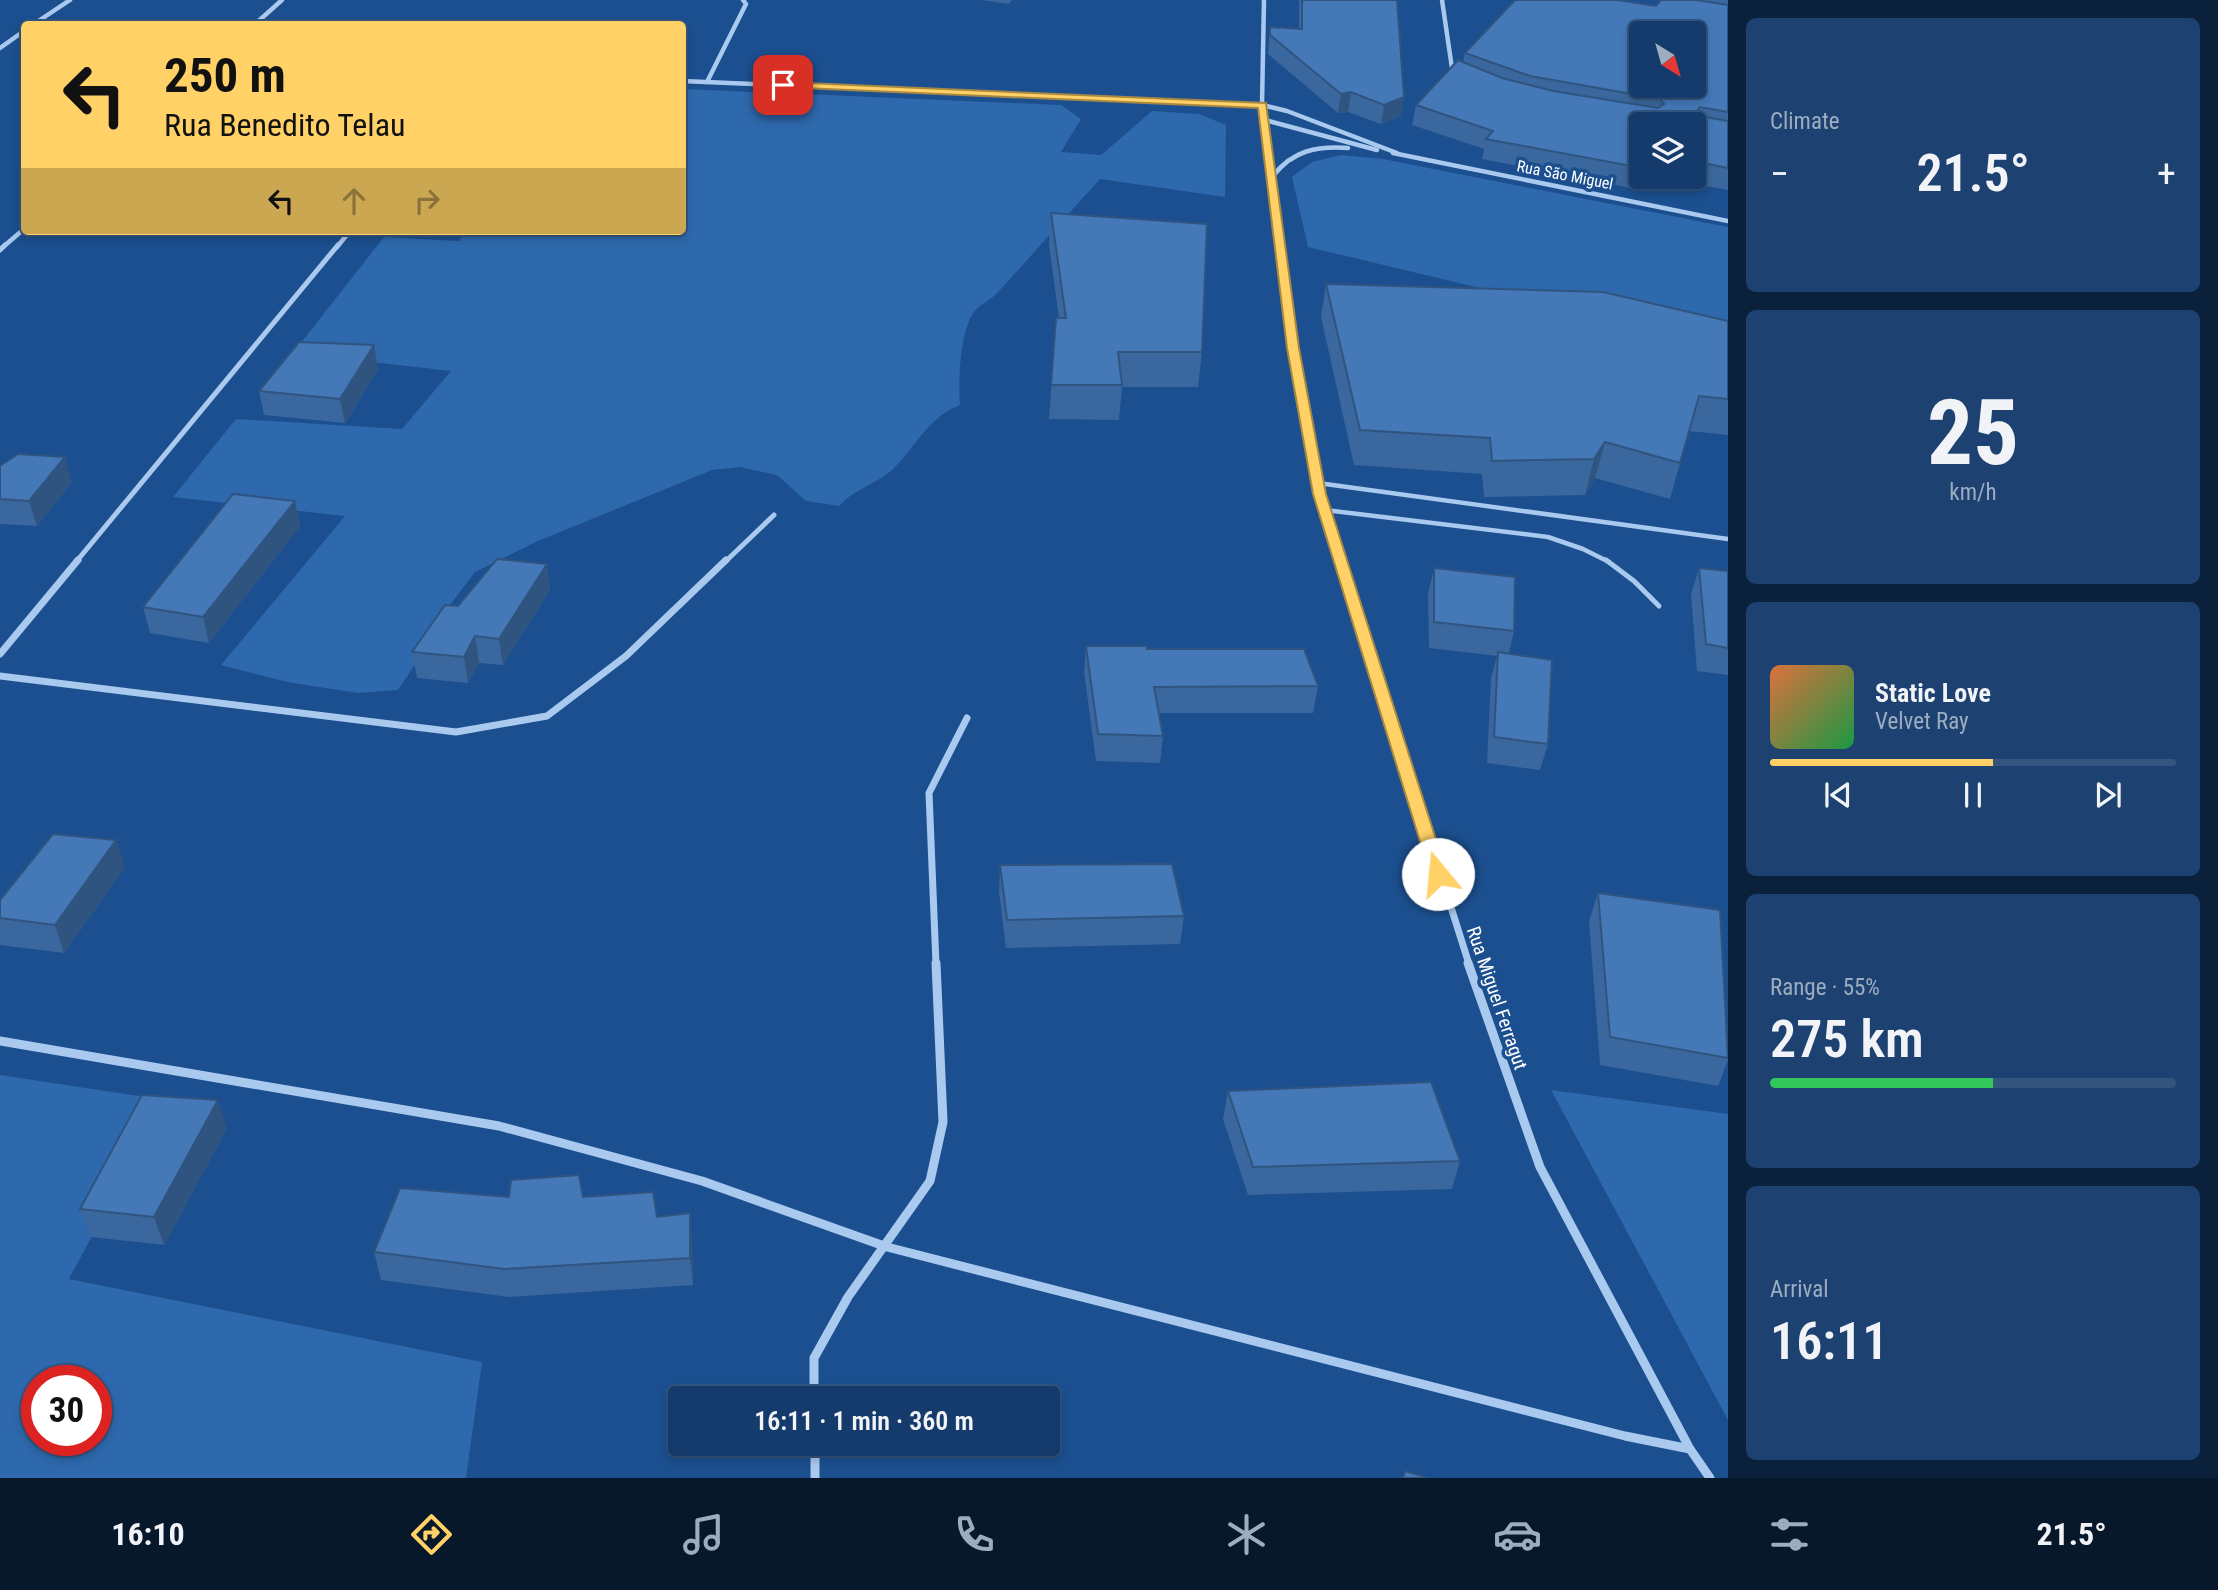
<!DOCTYPE html>
<meta charset="utf-8">
<style>
:root{--surface:#143b6b;--page:#1d4271;--text:#f1f3f6;--muted:#9dadc1;--line:#33557e;--accent:#ffd166}
body{margin:0;font-family:"Roboto Condensed",sans-serif;background:var(--page);color:var(--text);height:100vh;display:flex;flex-direction:column;font-size:26px;white-space:nowrap}
*{box-sizing:border-box;margin:0}
p{font-size:23px;color:var(--muted)}
.icon{flex:none;width:38px;height:38px;fill:none;stroke:currentColor;stroke-width:2;stroke-linecap:round;stroke-linejoin:round}
.map{position:relative;flex:1;overflow:hidden}
.panel{display:flex;flex-direction:column;gap:18px;padding:18px;background:#0b203b;width:490px}
.panel>*{flex:none}
.top-card{position:absolute;left:21px;top:21px;width:665px;height:214px;border-radius:7px;box-shadow:0 4px 10px #0003,0 0 0 2px var(--line);background:#ffd166;color:#111;overflow:hidden}
.needle{width:46px;rotate:143deg}
.buttons{position:absolute;left:1629px;top:21px;display:grid;gap:14px}
.buttons a{display:grid;place-items:center;width:77px;height:77px;border-radius:7px;background:var(--surface);box-shadow:0 4px 10px #0003,0 0 0 2px var(--line);font-size:35px}
.speed{position:absolute;left:21px;top:1365px;display:flex;gap:14px;font-size:35px;font-weight:700;text-align:center}
.speed>*{display:grid;place-content:center;width:91px;height:91px;border-radius:50%;background:var(--surface);box-shadow:0 4px 10px #0003,0 0 0 2px var(--line);line-height:1}
.speed .limit{border:10px solid #d22;background:#fff;color:#111}
.pin{position:absolute;display:grid;place-items:center;width:60px;height:60px;color:#fff;margin:-30px;border-radius:14px;box-shadow:0 4px 10px #0006}
.me{position:absolute;width:77px;margin:-38px;rotate:343deg;stroke-linejoin:round;filter:drop-shadow(0 0 5px #0008)}
.turn{display:flex;align-items:center;gap:24px;height:147px;padding:0 28px;font-size:32px}
.turn .icon{width:91px;height:91px;stroke-width:2.5}
.turn b{display:block;font-size:49px;line-height:60px}
.lanes{display:flex;align-items:center;height:66px;padding:0 28px;background:#0003;justify-content:center;gap:35px;direction:ltr}
.lanes .off{opacity:.35}
.big{font-size:52px;font-weight:600;line-height:1.1}
.panel .widget{flex:1;display:flex;flex-direction:column;justify-content:center;gap:10px;min-width:0;padding:0 24px;border-radius:10px;background:var(--page)}
.panel .dial{align-items:center;gap:0}
.dial b{font-size:91px;line-height:1}
.song{display:flex;align-items:center;gap:21px}
.cover{width:84px;height:84px;border-radius:10px;background:linear-gradient(135deg,hsl(20 70% 55%),hsl(140 70% 35%))}
.played{height:7px;border-radius:4px;background:linear-gradient(90deg,var(--accent) 55%,var(--line) 55%)}
.keys{display:flex;justify-content:space-around;direction:ltr}
.heat{display:flex;justify-content:space-between;align-items:center;font-size:38px;direction:ltr}
.charge{height:10px;border-radius:5px;background:linear-gradient(90deg,#34c759 55%,var(--line) 0)}
.trip{position:absolute;left:668px;top:1386px;width:392px;height:70px;border-radius:7px;background:var(--surface);box-shadow:0 4px 10px #0003,0 0 0 2px var(--line);font-weight:600;line-height:70px;text-align:center}
.dock{display:flex;height:112px;justify-content:space-around;align-items:center;background:#08182b;color:var(--muted)}
.dock .icon{width:49px;height:49px}
.dock .active{color:var(--accent)}
.dock b{font-size:32px;color:var(--text)}
main{display:flex;flex:1;min-height:0}
.map>svg:first-child{display:block}
.green{fill:#2e69ad;fill-rule:evenodd}
.lines{fill:none;stroke-linecap:round;stroke-linejoin:round}
.service-far1{stroke:#a9c9ee;stroke-width:4.5}
.service{stroke:#a9c9ee;stroke-width:5}
.minor-far3{stroke:#a9c9ee;stroke-width:4.5}
.minor-far2{stroke:#a9c9ee;stroke-width:5}
.minor-far1{stroke:#a9c9ee;stroke-width:7}
.minor{stroke:#a9c9ee;stroke-width:9}
.wall{fill:#3a679d;fill-rule:evenodd}
.shaded-wall{fill:#305480}
.building{fill:#4478b7;stroke:#305480;stroke-width:2;fill-rule:evenodd}
.route{fill:#ffd166;stroke:#a68842;stroke-width:2}
.labels{text-anchor:middle;dominant-baseline:central;stroke-width:7;stroke-linejoin:round;paint-order:stroke}
.far-street-label{font-size:16px;fill:#fff;stroke:#1b4f8f}
.street-label{font-size:19px;fill:#fff;stroke:#1b4f8f}
</style>
<main>
<div class="map">
<svg width="1728" height="1478" viewBox="0 0 1728 1478">
<rect width="100%" height="100%" fill="#1b4f8f"/>
<!-- green -->
<g class="green">
<path d="M683,89L1061,105L1081,119L1061,152L1101,155L1152,111L1199,114L1226,125L1225,197L1100,179C1066,216 1033,254 999,291C993,299 981,303 974,312C960,331 958,382 960,405C927,418 916,447 893,469C877,484 854,489 839,506L806,501L777,475L740,467L712,470L538,541L475,572L434,626L422,654L398,690L358,693L287,682L221,665L345,516L173,497L236,419L402,429L451,371L293,353L384,237L459,241L465,231H682Z"/>
<path d="M1341,155L1383,159L1728,227V347L1308,247L1292,177L1312,162Z"/>
<path d="M0,1075L165,1100L69,1279L482,1362L466,1478H0ZM37,1381H96V1440H37Z"/>
<path d="M1551,1090L1728,1114V1420Z"/>
</g>
<g class="lines">
<!-- service-far1 -->
<g class="service-far1">
<path d="M1318,483L1728,539"/>
<path d="M1325,510L1548,537L1583,549L1609,562"/>
</g>
<!-- service -->
<path class="service" d="M1606,560L1634,581L1659,606"/>
<!-- minor-far3 -->
<g class="minor-far3">
<path d="M1264,0L1262,105L1280,247"/>
<path d="M1442,0L1453,75"/>
<path d="M34,24L70,0"/>
<path d="M255,24L282,0"/>
<path d="M0,48L24,31"/>
<path d="M682,81L1262,105L1287,111L1397,153"/>
<path d="M707,82L746,4L743,0"/>
<path d="M1265,120L1377,150"/>
<path d="M1393,153L1728,221"/>
<path d="M1273,176C1293,150 1317,146 1348,148"/>
<path d="M3,247L24,229"/>
<path d="M337,247L350,231"/>
</g>
<!-- minor-far2 -->
<g class="minor-far2">
<path d="M1280,245L1293,348L1320,493L1342,562"/>
<path d="M0,250L5,245"/>
<path d="M76,562L338,245"/>
<path d="M725,562L774,515"/>
</g>
<!-- minor-far1 -->
<g class="minor-far1">
<path d="M1341,560L1469,964"/>
<path d="M0,654L78,560"/>
<path d="M0,676L456,732L547,716L626,656L726,560"/>
<path d="M936,964L929,793L967,718"/>
</g>
<!-- minor -->
<g class="minor">
<path d="M1468,963L1540,1167L1690,1449L1710,1478"/>
<path d="M0,1041L499,1126L702,1181L887,1247L1625,1436L1690,1449"/>
<path d="M814,1398V1358L848,1297L930,1181L943,1122L936,963"/>
<path d="M815,1444V1478"/>
</g>
</g>
<!-- wall -->
<g class="wall">
<path d="M981,0H1012L1009,4Z"/>
<path d="M1299,0H1397L1401,116L1381,124L1348,112L1338,113L1268,54L1270,27L1299,29Z"/>
<path d="M1661,0H1728V190L1663,178L1659,184L1647,182L1641,190L1482,159L1484,149L1412,125L1416,105L1463,62L1465,53L1656,6ZM1642,124H1694V177H1642Z"/>
<path d="M1051,213L1202,352L1198,387H1122L1119,420L1049,419L1056,318H1059L1049,245Z"/>
<path d="M1326,284L1728,321V435L1689,431L1670,499L1595,478L1585,495L1484,497L1482,474L1354,465L1321,317Z"/>
<path d="M378,369L345,423L264,415L259,391Z"/>
<path d="M0,466L72,482L37,526L0,524Z"/>
<path d="M295,501L300,526L209,643L150,633L143,607Z"/>
<path d="M547,564L550,590L503,665L479,663L468,683L417,678L412,652L458,606Z"/>
<path d="M1434,568L1514,631L1509,653L1548,744L1540,770L1487,763L1491,678L1497,656L1429,648L1428,594Z"/>
<path d="M1699,568L1728,571V675L1697,671L1691,594Z"/>
<path d="M1086,646L1147,649L1318,686L1313,713H1159L1163,736L1160,763L1096,761L1084,672Z"/>
<path d="M1000,865L1184,916L1180,944L1006,948L999,892Z"/>
<path d="M125,867L64,953L0,945V918Z"/>
<path d="M1598,893L1728,1042V1060L1718,1086L1600,1065L1589,921Z"/>
<path d="M1228,1091L1460,1161L1452,1189L1248,1195L1223,1119Z"/>
<path d="M227,1128L164,1245L91,1237L80,1209Z"/>
<path d="M509,1197H583L657,1217L692,1240L693,1285L509,1297L381,1280L374,1252Z"/>
</g>
<!-- shaded-wall -->
<g class="shaded-wall">
<path d="M1351,92L1348,112L1338,113L1341,94Z"/>
<path d="M1404,97L1401,116L1381,124L1384,105Z"/>
<path d="M1644,177H1648L1647,182L1641,190Z"/>
<path d="M374,345L378,369L345,423L340,399Z"/>
<path d="M1605,442L1595,478L1585,495L1594,459Z"/>
<path d="M65,457L72,482L37,526L29,501Z"/>
<path d="M295,501L300,526L209,643L203,617Z"/>
<path d="M547,564L550,590L503,665L499,639Z"/>
<path d="M475,636L479,663L468,683L464,657Z"/>
<path d="M116,840L125,867L64,953L55,925Z"/>
<path d="M218,1100L227,1128L164,1245L154,1217Z"/>
<path d="M690,1213L692,1240L693,1285L690,1258Z"/>
</g>
<!-- building -->
<g class="building">
<path d="M1302,0H1397L1404,97L1384,105L1351,92L1341,94L1270,35V27L1302,29Z"/>
<path d="M1515,0H1618L1656,6L1661,0H1696L1728,5V112L1700,107L1695,113L1699,116L1728,121V168L1694,161V124H1642V168L1486,139L1493,131L1416,105L1458,60L1502,78L1553,91L1658,108L1664,104L1660,99L1530,76L1465,53ZM1642,33H1694V86H1642Z"/>
<path d="M1051,213L1207,224L1202,352H1118L1122,385H1051L1056,318H1066Z"/>
<path d="M1326,284L1603,292L1728,321V399L1699,396L1680,463L1605,442L1594,459L1492,461L1490,438L1360,430Z"/>
<path d="M299,342L374,345L340,399L259,391Z"/>
<path d="M18,454L65,457L29,501L0,499V466Z"/>
<path d="M233,494L295,501L203,617L143,607Z"/>
<path d="M497,559L547,564L499,639L475,636L464,657L412,652L445,605L458,606Z"/>
<path d="M1434,568L1515,577L1514,631L1434,622Z"/>
<path d="M1699,568L1728,571V648L1706,644Z"/>
<path d="M1086,646H1146L1147,649H1304L1318,686L1154,687L1163,736L1098,734Z"/>
<path d="M1498,652L1552,660L1548,744L1494,737Z"/>
<path d="M53,834L116,840L55,925L0,918V900Z"/>
<path d="M1172,864L1184,916L1007,920L1000,865Z"/>
<path d="M1598,893L1720,910L1728,1058L1610,1037Z"/>
<path d="M1431,1082L1460,1161L1253,1167L1228,1091Z"/>
<path d="M142,1095L218,1100L154,1217L80,1209Z"/>
<path d="M579,1175L583,1197L653,1192L657,1217L690,1213V1258L504,1269L374,1252L400,1188L509,1197L511,1180Z"/>
<path d="M1405,1471L1428,1478H1403Z"/>
</g>
<!-- route -->
<path class="route" d="M783,82L1266,103L1299,348L1326,494L1447,874L1445,878L1438,880L1430,874L1313,494L1287,348L1258,108L780,87V83Z"/>
<g class="labels">
<!-- far-street labels -->
<g class="far-street-label">
<text transform="translate(1565 175) rotate(11)">Rua São Miguel</text>
</g>
<!-- street labels -->
<g class="street-label">
<text transform="translate(1497 998) rotate(71)">Rua Miguel Ferragut</text>
</g>
</g>
</svg>
<div class="buttons">
<a><svg class="needle" viewBox="-14 -14 28 28"><path d="M0-13l5 13h-10z" fill="#e53935"/><path d="M0 13l5-13h-10z" fill="#9dadc1"/></svg></a>
<a><svg class="icon" aria-label="layers" viewBox="0 0 24 24"><path d="M12 4l9 5-9 5-9-5zM3 14l9 5 9-5"/></svg></a>
</div>
<div class="speed"><div class="limit">30</div></div>
<div class="pin" style="left:783px;top:85px;background:#d93025"><svg class="icon" aria-label="arrive" viewBox="0 0 24 24"><path d="M6 21V4h12l-3 4 3 4H6"/></svg></div>
<svg class="me" style="left:1438px;top:874px" viewBox="-20 -20 40 40"><circle r="19" fill="#fff"/><path d="M0-13L10 11 0 6-10 11z" fill="#ffd166"/></svg>
<div class="trip">16:11 · 1 min · 360 m</div>
<div class="top-card">
<div class="turn"><svg class="icon" aria-label="left" viewBox="0 0 24 24"><path d="M17 20v-9H6M10 6l-5 5 5 5"/></svg><div><b>250 m</b>Rua Benedito Telau</div></div>
<div class="lanes"><svg class="icon" aria-label="left" viewBox="0 0 24 24"><path d="M17 20v-9H6M10 6l-5 5 5 5"/></svg><svg class="icon off" aria-label="ahead" viewBox="0 0 24 24"><path d="M12 20V5M6 11l6-6 6 6"/></svg><svg class="icon off" aria-label="right" viewBox="0 0 24 24"><path d="M7 20v-9h11M14 6l5 5-5 5"/></svg></div>
</div>
</div>
<section class="panel">
<div class="widget"><p>Climate</p>
<div class="heat"><a>−</a><b class="big">21.5°</b><a>+</a></div>
</div>
<div class="widget dial"><b>25</b><p>km/h</p></div>
<div class="widget">
<div class="song"><i class="cover"></i><div><b>Static Love</b><p>Velvet Ray</p></div></div>
<div class="played"></div>
<div class="keys"><svg class="icon" aria-label="previous" viewBox="0 0 24 24"><path d="M18 5L8 12l10 7zM5 5v14"/></svg><svg class="icon" aria-label="pause" viewBox="0 0 24 24"><path d="M8 5v14M16 5v14"/></svg><svg class="icon" aria-label="next" viewBox="0 0 24 24"><path d="M6 5l10 7-10 7zM19 5v14"/></svg></div>
</div>
<div class="widget"><p>Range · 55%</p><b class="big">275 km</b><div class="charge"></div></div>
<div class="widget"><p>Arrival</p><b class="big">16:11</b></div>
</section>
</main>
<nav class="dock">
<b>16:10</b>
<svg class="icon active" aria-label="directions" viewBox="0 0 24 24"><path d="M12 3l9 9-9 9-9-9zM9 14v-3h6M13 9l2 2-2 2"/></svg>
<svg class="icon" aria-label="music" viewBox="0 0 24 24"><path d="M9 18V5l10-2v13"/><circle cx="6" cy="18" r="3"/><circle cx="16" cy="16" r="3"/></svg>
<svg class="icon" aria-label="phone" viewBox="0 0 24 24"><path d="M5 4h4l2 5-3 2q2 4 5 5l2-3 5 2v4C11 20 4 13 5 4z"/></svg>
<svg class="icon" aria-label="climate" viewBox="0 0 24 24"><path d="M12 3v18M4 7l16 10M4 17L20 7"/></svg>
<svg class="icon" aria-label="car" viewBox="0 0 24 24"><path d="M5 17H2v-5l4-1 3-4h7l3 4 3 1v5h-3M9 17h6M6 11h13"/><circle cx="7" cy="17" r="2"/><circle cx="17" cy="17" r="2"/></svg>
<svg class="icon" aria-label="filters" viewBox="0 0 24 24"><path d="M4 7h16M4 17h16"/><circle cx="9" cy="7" r="2"/><circle cx="15" cy="17" r="2"/></svg>
<b>21.5°</b>
</nav>
